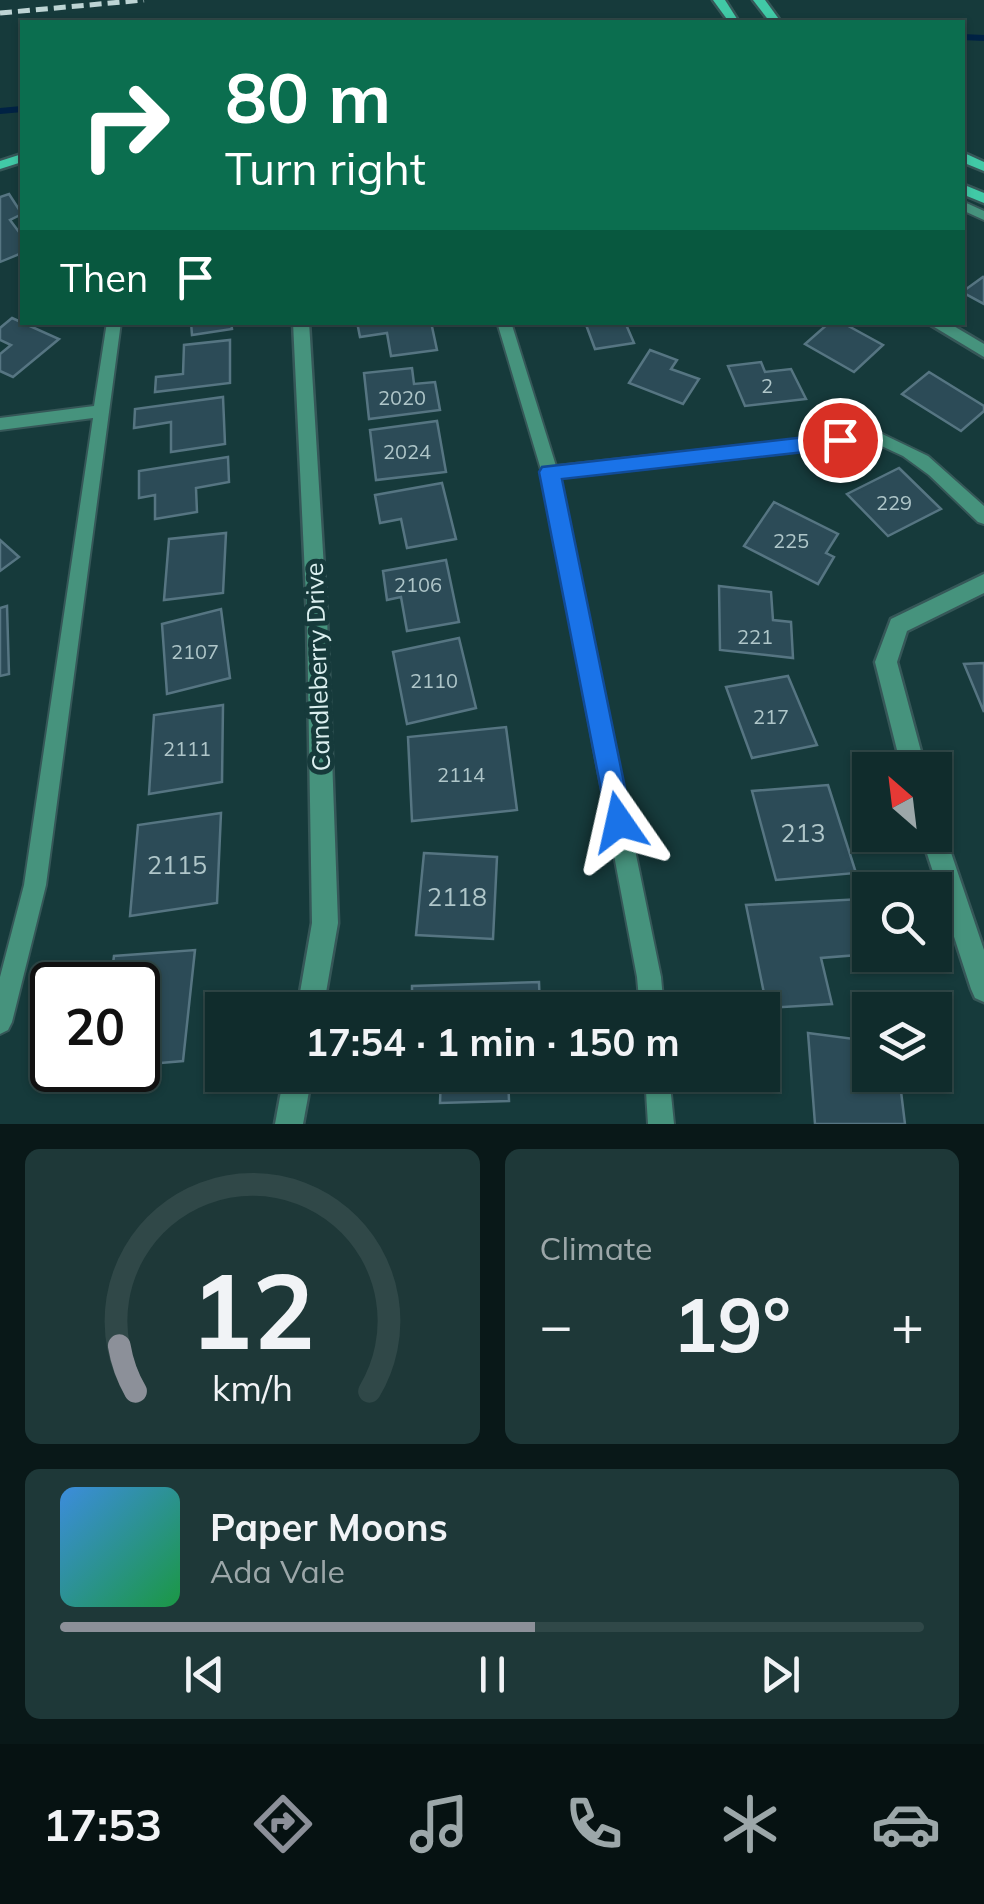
<!DOCTYPE html>
<meta charset="utf-8">
<style>
:root{--surface:#102c2c;--page:#1e3838;--text:#f1f3f6;--muted:#9ca7a9;--line:#304848;--accent:#8c9099}
body{margin:0;font-family:Mulish,sans-serif;background:var(--page);color:var(--text);height:100vh;display:flex;flex-direction:column;font-size:38px;white-space:nowrap}
*{box-sizing:border-box;margin:0}
p{font-size:32px;color:var(--muted)}
.icon{flex:none;width:55px;height:55px;fill:none;stroke:currentColor;stroke-width:2;stroke-linecap:round;stroke-linejoin:round}
.map{position:relative;height:1124px;overflow:hidden}
.drawer{display:flex;flex-direction:column;gap:25px;padding:25px;background:#091818;flex:1}
.drawer>*{flex:none}
.hud{position:absolute;left:20px;top:20px;width:945px;height:305px;border-radius:0px;box-shadow:0 2px 8px #0004,0 0 0 2px var(--line);background:#0b6e4f;color:#fff;overflow:hidden}
.needle{width:65px;rotate:332deg}
.buttons{position:absolute;left:852px;top:752px;display:grid;gap:20px}
.buttons a{display:grid;place-items:center;width:100px;height:100px;border-radius:0px;background:var(--surface);box-shadow:0 2px 8px #0004,0 0 0 2px var(--line);font-size:50px}
.speed{position:absolute;left:30px;top:962px;display:flex;gap:20px;font-size:50px;font-weight:700;text-align:center}
.speed>*{display:grid;place-content:center;width:130px;height:130px;border-radius:50%;background:var(--surface);box-shadow:0 2px 8px #0004,0 0 0 2px var(--line);line-height:1}
.speed .limit{border:5px solid #111;border-radius:15px;background:#fff;color:#111}
.pin{position:absolute;display:grid;place-items:center;width:85px;height:85px;color:#fff;margin:-42px;border:5px solid #fff;border-radius:50%;box-shadow:0 2px 10px #0007}
.me{position:absolute;width:110px;margin:-55px;rotate:349deg;stroke-linejoin:round;filter:drop-shadow(0 0 8px #0008)}
.turn{display:flex;align-items:center;gap:35px;height:210px;padding:0 40px;font-size:45px}
.turn .icon{width:130px;height:130px;stroke-width:2.5}
.turn b{display:block;font-size:70px;line-height:85px}
.then{display:flex;align-items:center;height:95px;padding:0 40px;background:#0003;gap:20px;font-size:38px}
.big{font-size:75px;font-weight:700;line-height:1.1}
.drawer .card{flex:1;display:flex;flex-direction:column;justify-content:center;gap:15px;min-width:0;padding:0 35px;border-radius:15px;background:var(--page)}
.drawer .dial{align-items:center;gap:0}
.dial svg{height:260px;overflow:visible;fill:none;stroke:var(--line);stroke-width:7;stroke-linecap:round;text-anchor:middle}
.dial text{fill:var(--text);stroke:none}
.song{display:flex;align-items:center;gap:30px}
.cover{width:120px;height:120px;border-radius:15px;background:linear-gradient(135deg,hsl(210 70% 55%),hsl(140 70% 35%))}
.played{height:10px;border-radius:5px;background:linear-gradient(90deg,var(--accent) 55%,var(--line) 55%)}
.keys{display:flex;justify-content:space-around;direction:ltr}
.heat{display:flex;justify-content:space-between;align-items:center;font-size:55px;direction:ltr}
.drawer .tiles{flex:1;display:grid;gap:25px;grid-template-columns:1fr 1fr}
.card:last-child{grid-column:span 2}
.trip{position:absolute;left:205px;top:992px;width:575px;height:100px;border-radius:0px;background:var(--surface);box-shadow:0 2px 8px #0004,0 0 0 2px var(--line);font-weight:700;line-height:100px;text-align:center}
.dock{display:flex;height:160px;justify-content:space-around;align-items:center;background:#061212;color:var(--muted)}
.dock .icon{width:70px;height:70px}
.dock .active{color:var(--accent)}
.dock b{font-size:45px;color:var(--text)}
.map>svg:first-child{display:block}
.lines{fill:none;stroke-linecap:round;stroke-linejoin:round}
.stream{stroke:#024;stroke-width:6}
.building{fill:#2c4b57;stroke:#567582;stroke-width:2.5}
.lane-casing{stroke:#365758;stroke-width:4}
.street-casing{stroke:#365758;stroke-width:5}
.secondary-casing{stroke:#365758;stroke-width:5}
.lane{fill:#46937d;fill-rule:evenodd}
.street{fill:#46937d;fill-rule:evenodd}
.secondary{fill:#41c9a6;fill-rule:evenodd}
.rail{stroke:#bdd4d4;stroke-width:5;stroke-dasharray:12 6;stroke-linecap:butt}
.route{fill:#1a73e8;stroke:#114b97;stroke-width:2.5}
.labels{text-anchor:middle;dominant-baseline:central;stroke-width:10;stroke-linejoin:round;paint-order:stroke}
.number-label{font-size:20px;fill:#afc6c9}
.street-label{font-size:25px;fill:#dbefef;stroke:#163a3b}
.near-number-label{font-size:25px;fill:#afc6c9}
</style>
<div class="map">
<svg width="984" height="1124" viewBox="0 0 984 1124">
<rect width="100%" height="100%" fill="#163a3b"/>
<g class="lines">
<!-- stream -->
<g class="stream">
<path d="M962,37L984,38"/>
<path d="M0,111L22,109"/>
</g>
</g>
<!-- building -->
<g class="building">
<path d="M9,194L22,214L10,220L22,236V253L0,262V197Z"/>
<path d="M983,277L984,278V304L962,292Z"/>
<path d="M12,318L59,339L13,377L0,371V354L11,345L0,340V328Z"/>
<path d="M191,322H231L232,329L192,335Z"/>
<path d="M357,322H431L437,350L391,356L387,333L360,337Z"/>
<path d="M585,322H625L634,343L595,349Z"/>
<path d="M830,322H841L883,345L854,372L805,344Z"/>
<path d="M230,340V383L155,392L156,377L183,374L184,345Z"/>
<path d="M650,350L677,360L671,369L699,379L683,404L629,383Z"/>
<path d="M761,362L765,372L791,369L806,399L745,406L728,366Z"/>
<path d="M412,368L414,384L435,382L440,410L369,419L364,373Z"/>
<path d="M929,372L984,406V411L961,431L902,394Z"/>
<path d="M223,397L225,444L171,452V422L134,428L135,409Z"/>
<path d="M437,421L446,472L376,480L370,430Z"/>
<path d="M228,457L229,482L196,488L197,512L155,519V495L139,498V471Z"/>
<path d="M899,468L941,509L888,536L847,494Z"/>
<path d="M442,483L456,539L407,548L401,519L380,523L375,495Z"/>
<path d="M774,502L838,534L826,553L834,557L818,584L744,546Z"/>
<path d="M226,533L223,593L164,600L169,539Z"/>
<path d="M0,540L19,557L0,571Z"/>
<path d="M446,560L459,622L407,631L401,597L387,600L383,571Z"/>
<path d="M719,586L771,592L773,620L791,622L793,658L720,650Z"/>
<path d="M7,606L9,674L0,676V608Z"/>
<path d="M221,609L230,678L167,694L162,624Z"/>
<path d="M459,638L476,708L407,724L393,652Z"/>
<path d="M984,663V712L964,664Z"/>
<path d="M788,676L817,745L752,758L726,687Z"/>
<path d="M223,705L222,782L149,794L154,715Z"/>
<path d="M506,727L517,810L412,821L408,737Z"/>
<path d="M828,785L856,873L776,880L752,791Z"/>
<path d="M221,813L217,903L130,916L138,825Z"/>
<path d="M424,853L497,857L493,939L416,935Z"/>
<path d="M862,899L870,929V954L821,958L832,1004L767,1008L746,905Z"/>
<path d="M195,950L183,1061L138,1065V985H110L114,956Z"/>
<path d="M539,982L540,1010H412V986Z"/>
<path d="M808,1033L870,1041V1075H899L905,1124H815Z"/>
<path d="M441,1075H508L509,1101L440,1103Z"/>
</g>
<g class="lines">
<!-- lane casing -->
<g class="lane-casing">
<g id="lane">
<path d="M962,201L984,211V220L962,210Z"/>
<path d="M107,322H121L46,885L12,1022L8,1030L0,1034V977L24,885L93,418L0,430V418L94,406Z"/>
<path d="M497,322H511L556,466L876,431L928,456L984,506V524L978,522L929,475L903,456L875,443L559,478L661,977L664,1010H640L637,977L542,473Z"/>
<path d="M645,1075H669L674,1124H648Z"/>
</g>
</g>
<!-- street casing -->
<g class="street-casing">
<g id="street">
<path d="M293,322H309L327,618L338,923L323,1010H297L312,923L307,618Z"/>
<path d="M926,322H947L984,344V357Z"/>
<path d="M984,574V593L907,631L897,662L926,770H902L875,662L891,619Z"/>
<path d="M935,824L942,826L945,835L984,950V1002L975,998L971,989L921,835H935Z"/>
<path d="M284,1075H312L303,1124H275Z"/>
</g>
</g>
<!-- secondary casing -->
<g class="secondary-casing">
<g id="secondary">
<path d="M713,0H725L739,22H729Z"/>
<path d="M753,0H765L781,22H770Z"/>
<path d="M962,152L984,162V171L962,162Z"/>
<path d="M22,154V162L0,169V161Z"/>
<path d="M962,184L984,193V203L962,194Z"/>
</g>
</g>
<!-- lane -->
<use href="#lane" class="lane"/>
<!-- street -->
<use href="#street" class="street"/>
<!-- secondary -->
<use href="#secondary" class="secondary"/>
<!-- rail -->
<path class="rail" d="M0,13L144,0"/>
</g>
<!-- route -->
<path class="route" d="M840,433L850,440L840,448L562,479L632,822L628,831L619,835L609,831L539,472L542,467Z"/>
<g class="labels">
<!-- number labels -->
<g class="number-label">
<text x="767" y="385">2</text>
<text x="402" y="397">2020</text>
<text x="407" y="451">2024</text>
<text x="894" y="502">229</text>
<text x="791" y="540">225</text>
<text x="418" y="584">2106</text>
<text x="755" y="636">221</text>
<text x="195" y="651">2107</text>
<text x="434" y="680">2110</text>
<text x="771" y="716">217</text>
<text x="187" y="748">2111</text>
<text x="461" y="774">2114</text>
</g>
<!-- street labels -->
<g class="street-label">
<text transform="translate(317 667) rotate(-92)">Candleberry Drive</text>
</g>
<!-- near-number labels -->
<g class="near-number-label">
<text x="803" y="832">213</text>
<text x="177" y="864">2115</text>
<text x="457" y="896">2118</text>
</g>
</g>
</svg>
<div class="buttons">
<a><svg class="needle" viewBox="-14 -14 28 28"><path d="M0-13l5 13h-10z" fill="#e53935"/><path d="M0 13l5-13h-10z" fill="#9ca7a9"/></svg></a>
<a><svg class="icon" aria-label="search" viewBox="0 0 24 24"><circle cx="10" cy="10" r="6"/><path d="M15 15l6 6"/></svg></a>
<a><svg class="icon" aria-label="layers" viewBox="0 0 24 24"><path d="M12 4l9 5-9 5-9-5zM3 14l9 5 9-5"/></svg></a>
</div>
<div class="speed"><div class="limit">20</div></div>
<div class="pin" style="left:840px;top:440px;background:#d93025"><svg class="icon" aria-label="arrive" viewBox="0 0 24 24"><path d="M6 21V4h12l-3 4 3 4H6"/></svg></div>
<svg class="me" style="left:619px;top:822px" viewBox="-20 -20 40 40"><path d="M0-17L14 15 0 8-14 15z" fill="#1a73e8" stroke="#fff" stroke-width="4"/></svg>
<div class="trip">17:54 · 1 min · 150 m</div>
<div class="hud">
<div class="turn"><svg class="icon" aria-label="right" viewBox="0 0 24 24"><path d="M7 20v-9h11M14 6l5 5-5 5"/></svg><div><b>80 m</b>Turn right</div></div>
<div class="then">Then<svg class="icon" aria-label="arrive" viewBox="0 0 24 24"><path d="M6 21V4h12l-3 4 3 4H6"/></svg></div>
</div>
</div>
<section class="drawer">
<div class="tiles">
<div class="card dial"><svg viewBox="0 0 100 80">
<path d="M14 69A42 42 0 1 1 86 69"/>
<path d="M14 69A42 42 0 0 1 9 55" stroke="#8c9099"/>
<text x="50" y="56" font-size="32" font-weight="700">12</text>
<text x="50" y="72" font-size="11">km/h</text>
</svg></div>
<div class="card"><p>Climate</p>
<div class="heat"><a>−</a><b class="big">19°</b><a>+</a></div>
</div>
<div class="card">
<div class="song"><i class="cover"></i><div><b>Paper Moons</b><p>Ada Vale</p></div></div>
<div class="played"></div>
<div class="keys"><svg class="icon" aria-label="previous" viewBox="0 0 24 24"><path d="M18 5L8 12l10 7zM5 5v14"/></svg><svg class="icon" aria-label="pause" viewBox="0 0 24 24"><path d="M8 5v14M16 5v14"/></svg><svg class="icon" aria-label="next" viewBox="0 0 24 24"><path d="M6 5l10 7-10 7zM19 5v14"/></svg></div>
</div>
</div>
</section>
<nav class="dock">
<b>17:53</b>
<svg class="icon active" aria-label="directions" viewBox="0 0 24 24"><path d="M12 3l9 9-9 9-9-9zM9 14v-3h6M13 9l2 2-2 2"/></svg>
<svg class="icon" aria-label="music" viewBox="0 0 24 24"><path d="M9 18V5l10-2v13"/><circle cx="6" cy="18" r="3"/><circle cx="16" cy="16" r="3"/></svg>
<svg class="icon" aria-label="phone" viewBox="0 0 24 24"><path d="M5 4h4l2 5-3 2q2 4 5 5l2-3 5 2v4C11 20 4 13 5 4z"/></svg>
<svg class="icon" aria-label="climate" viewBox="0 0 24 24"><path d="M12 3v18M4 7l16 10M4 17L20 7"/></svg>
<svg class="icon" aria-label="car" viewBox="0 0 24 24"><path d="M5 17H2v-5l4-1 3-4h7l3 4 3 1v5h-3M9 17h6M6 11h13"/><circle cx="7" cy="17" r="2"/><circle cx="17" cy="17" r="2"/></svg>
</nav>
